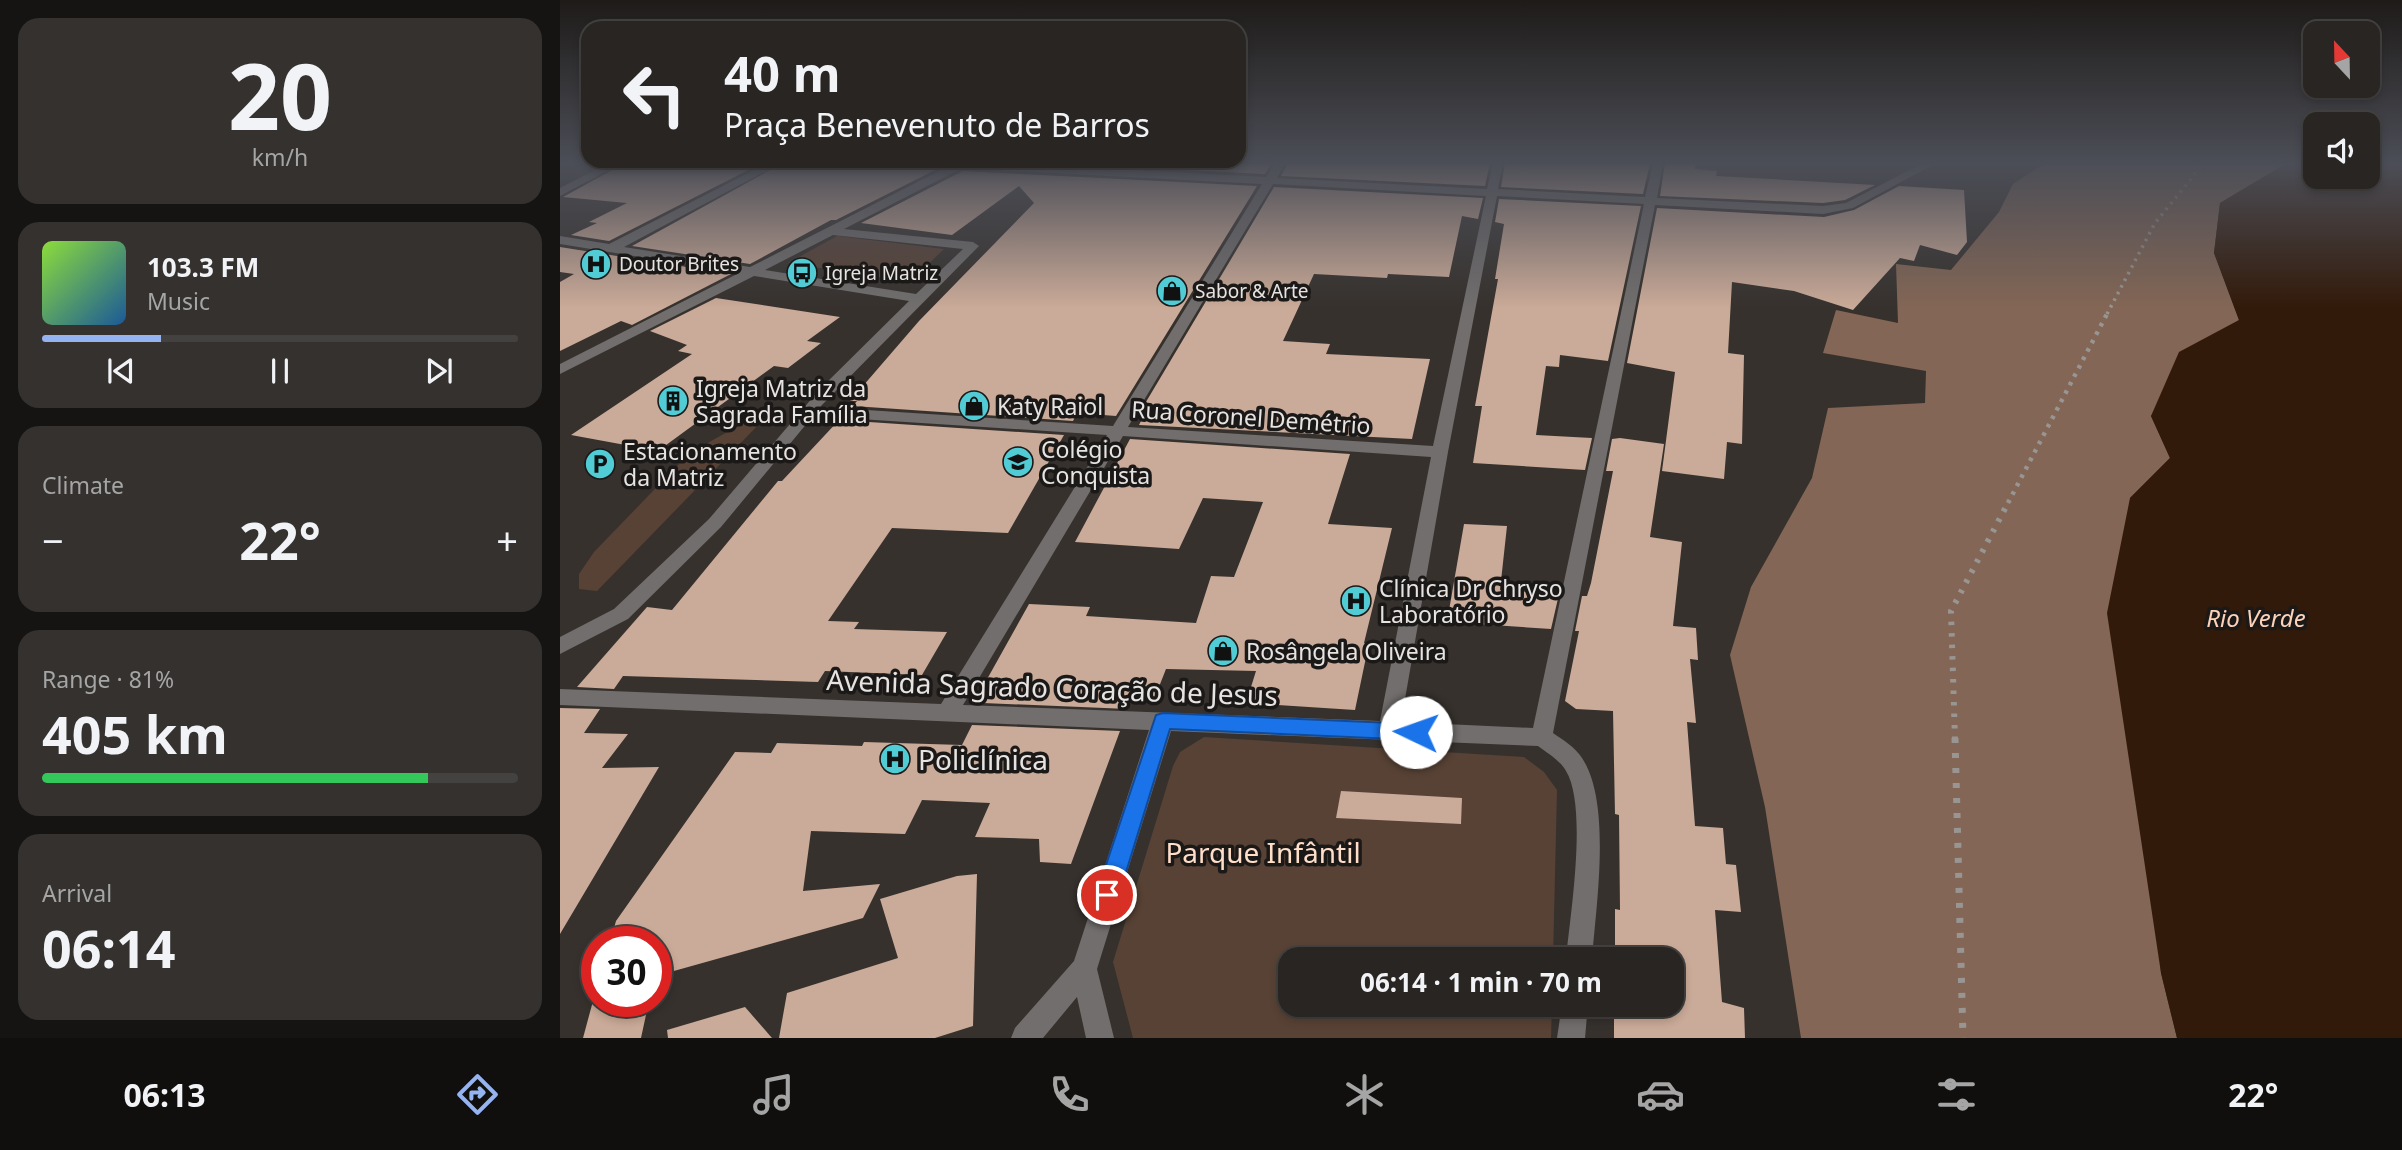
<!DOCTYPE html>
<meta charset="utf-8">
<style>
:root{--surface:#282522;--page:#34312f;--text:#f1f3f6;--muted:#a5a5a5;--line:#444240;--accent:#95b2f1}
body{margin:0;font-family:"Noto Sans",sans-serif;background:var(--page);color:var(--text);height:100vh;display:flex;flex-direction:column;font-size:26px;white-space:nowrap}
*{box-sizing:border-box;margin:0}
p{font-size:23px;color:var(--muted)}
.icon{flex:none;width:38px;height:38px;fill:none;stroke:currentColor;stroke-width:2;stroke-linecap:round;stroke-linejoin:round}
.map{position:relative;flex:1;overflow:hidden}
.drawer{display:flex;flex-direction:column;gap:18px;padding:18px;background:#161413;width:560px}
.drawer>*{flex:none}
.top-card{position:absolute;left:21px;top:21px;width:665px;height:147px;border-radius:21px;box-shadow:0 4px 10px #0003,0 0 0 2px var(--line);background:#282522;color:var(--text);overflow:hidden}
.needle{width:46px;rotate:338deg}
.tools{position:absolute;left:1743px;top:21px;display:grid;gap:14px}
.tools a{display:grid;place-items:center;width:77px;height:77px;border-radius:14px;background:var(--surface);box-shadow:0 4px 10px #0003,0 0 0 2px var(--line);font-size:35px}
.speed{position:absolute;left:21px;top:926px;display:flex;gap:14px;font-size:35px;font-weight:700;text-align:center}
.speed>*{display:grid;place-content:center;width:91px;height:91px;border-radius:50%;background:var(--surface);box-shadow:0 4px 10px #0003,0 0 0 2px var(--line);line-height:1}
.speed .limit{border:10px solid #d22;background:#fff;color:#111}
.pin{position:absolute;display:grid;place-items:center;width:60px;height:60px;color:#fff;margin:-30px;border:4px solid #fff;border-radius:50%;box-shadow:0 2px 7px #0007}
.me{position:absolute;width:77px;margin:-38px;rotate:273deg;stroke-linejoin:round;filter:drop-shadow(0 0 5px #0008)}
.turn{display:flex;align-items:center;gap:24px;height:147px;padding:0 28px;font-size:32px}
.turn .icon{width:91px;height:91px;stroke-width:2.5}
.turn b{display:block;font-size:49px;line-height:60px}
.big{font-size:52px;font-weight:700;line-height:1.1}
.drawer .tile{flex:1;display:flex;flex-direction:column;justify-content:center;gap:10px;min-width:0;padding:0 24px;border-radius:21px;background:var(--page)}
.drawer .dial{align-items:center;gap:0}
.dial b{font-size:91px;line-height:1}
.song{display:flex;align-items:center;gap:21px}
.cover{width:84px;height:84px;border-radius:10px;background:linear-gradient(135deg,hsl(90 70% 55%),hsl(210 70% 35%))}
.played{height:7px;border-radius:4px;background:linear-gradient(90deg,var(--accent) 25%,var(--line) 25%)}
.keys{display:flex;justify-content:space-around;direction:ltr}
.heat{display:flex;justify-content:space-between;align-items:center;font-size:38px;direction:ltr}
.charge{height:10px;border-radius:5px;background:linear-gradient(90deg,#34c759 81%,var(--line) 0)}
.trip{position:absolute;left:718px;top:947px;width:406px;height:70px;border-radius:21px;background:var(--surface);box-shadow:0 4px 10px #0003,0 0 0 2px var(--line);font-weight:700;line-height:70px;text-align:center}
.dock{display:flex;height:112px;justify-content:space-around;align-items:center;background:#100f0e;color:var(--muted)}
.dock .icon{width:49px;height:49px}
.dock .selected{color:var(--accent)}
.dock b{font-size:32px;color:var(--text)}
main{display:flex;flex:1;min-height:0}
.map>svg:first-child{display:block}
.green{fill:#584235}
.forest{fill:#836655}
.water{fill:#321a0a}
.building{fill:#caaa98}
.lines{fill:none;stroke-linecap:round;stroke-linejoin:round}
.minor{fill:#716e6d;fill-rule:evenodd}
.rail-far3{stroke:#999592;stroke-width:3.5;stroke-dasharray:2.5 5;stroke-linecap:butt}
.rail-far2{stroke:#999592;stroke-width:4.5;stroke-dasharray:3.5 6;stroke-linecap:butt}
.rail-far1{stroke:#999592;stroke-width:6;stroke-dasharray:3.5 8;stroke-linecap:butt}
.rail{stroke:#999592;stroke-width:7;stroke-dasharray:5 10;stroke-linecap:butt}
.route{fill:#1a73e8;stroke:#114b97;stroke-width:2}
.labels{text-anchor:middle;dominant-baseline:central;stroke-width:7;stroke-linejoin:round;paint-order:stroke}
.far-poi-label{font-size:19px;fill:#e6e3e1;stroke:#1b1918;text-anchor:start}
.poi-label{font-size:23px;fill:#e6e3e1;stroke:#1b1918;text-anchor:start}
.street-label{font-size:23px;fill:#e6e3e1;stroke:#1b1918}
.water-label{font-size:24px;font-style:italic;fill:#fed2b8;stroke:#1b1918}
.near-street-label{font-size:28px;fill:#e6e3e1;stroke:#1b1918}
.near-poi-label{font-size:28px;fill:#e6e3e1;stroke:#1b1918;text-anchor:start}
.near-park-label{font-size:28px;fill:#feddc9;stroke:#1b1918}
</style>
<main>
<section class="drawer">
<div class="tile dial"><b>20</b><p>km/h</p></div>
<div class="tile">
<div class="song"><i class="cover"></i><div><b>103.3 FM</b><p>Music</p></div></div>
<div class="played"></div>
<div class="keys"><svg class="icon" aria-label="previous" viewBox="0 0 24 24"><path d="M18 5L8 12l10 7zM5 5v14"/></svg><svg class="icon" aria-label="pause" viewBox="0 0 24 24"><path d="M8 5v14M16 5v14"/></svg><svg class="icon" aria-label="next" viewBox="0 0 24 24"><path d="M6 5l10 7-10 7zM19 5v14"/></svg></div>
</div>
<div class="tile"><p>Climate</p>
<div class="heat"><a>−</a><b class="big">22°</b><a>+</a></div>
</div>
<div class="tile"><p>Range · 81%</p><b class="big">405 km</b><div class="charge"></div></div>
<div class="tile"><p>Arrival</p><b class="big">06:14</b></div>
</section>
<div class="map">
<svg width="1842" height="1038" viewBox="0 0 1842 1038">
<rect width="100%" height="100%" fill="#36312d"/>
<!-- green -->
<g class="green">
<path d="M277,236H278L384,249L350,282L228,263Z"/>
<path d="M205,418L37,591L19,589V574L34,552L120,463L151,441L182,424Z"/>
<path d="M644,737L964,757L984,772L997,790L993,959H730V1004L992,1005L991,1038H573L553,962L613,766L620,752Z"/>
</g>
<!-- forest -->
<path class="forest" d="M1485,163H1727L1660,203L1654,253L1679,320L1591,416L1610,458L1570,498L1601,973L1617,1038H1241L1205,807L1170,655L1191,587L1252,478L1268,408L1365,403L1366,371L1263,353L1276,310L1338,323L1336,264L1391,270L1439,212L1453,184Z"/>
<!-- water -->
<path class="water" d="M1727,163H1755V177H1808V163H1842V1038H1617L1601,973L1547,613L1570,498L1610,458L1591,416L1619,352L1679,320L1654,253L1660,203Z"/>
<!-- building -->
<g class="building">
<path d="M65,163H202L49,241L11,235L37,223L29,222L67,203L3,197Z"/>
<path d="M223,163L377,169L276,220H271L190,264L72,246Z"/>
<path d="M488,163H712L705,174Z"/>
<path d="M728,163H930L925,186L721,176Z"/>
<path d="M945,163H1090L1083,194L941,187Z"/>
<path d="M1105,163H1136L1135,169L1157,171L1156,176L1315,185L1285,200L1263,203L1100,196Z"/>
<path d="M403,171L697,186L556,416L517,413L513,421L293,406L297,401H290L359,321L474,203L459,186L392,235L301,223Z"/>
<path d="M1339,186L1404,190L1407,242L1397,255L1360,245L1354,261L1340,258L1293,310L1234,291L1172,282L1168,353L1184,355L1182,444L1167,442L1164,479L1102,471L1115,372L1067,363L1097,208L1264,217L1294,210Z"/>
<path d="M714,187L923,198L918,219L902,216L889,277L828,274L827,278L754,274L723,341L770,344L766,354L870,359L852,439L579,425L583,417H577Z"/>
<path d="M939,199L1081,206L1048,361L1000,355L999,367L986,366L976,435L1032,438L1025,470L913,463L922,406H915L938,279H935L944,224L935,222Z"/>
<path d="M0,247L171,274L72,325L61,321L0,351V282L14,274L0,272Z"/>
<path d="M156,298L280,317L247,341L261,343L228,368L214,366L98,451L11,435L132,354L118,351L127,345L90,331Z"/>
<path d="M279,420L504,435L448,533L332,528L268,621L299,622L294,629L387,632L362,675L265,671L258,682L63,676L54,689L17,687L87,607L112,610L218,481H222Z"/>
<path d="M1060,438L1104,444L1090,537L1122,542L1113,626L1136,628L1138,660L1130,659L1136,723L1127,722L1135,826L1163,828L1166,864L1176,865L1181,912L1155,910L1162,1002L1184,1008L1185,1038H1054V1004H1111V959H1055V909L1060,910L1059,815L1055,814L1053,711L1016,709L1005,701L1019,631H1015L1022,596H1027L1031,583L1053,471H1046L1052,439Z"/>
<path d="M570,439L790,454L768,524L832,528L804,643H809L795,710L686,703L696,671L606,669L595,697L573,695L568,709L423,703L429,691L421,690L469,604L530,607L526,616L636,623L651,576L674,577L703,502L643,498L619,549L515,542Z"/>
<path d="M904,524L947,526L940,590L999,594L991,629L887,622Z"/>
<path d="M0,708L40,709L24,733L68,734L42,768L99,767L0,934Z"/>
<path d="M412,725L560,731L511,864L480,862L479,839L415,837L430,803L362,800L345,834L251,831L243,891L320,884L303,918L96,976V942H50L56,921L175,752L211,753L217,743L302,746L304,742L402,745Z"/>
<path d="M781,791L902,798L901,824L776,818Z"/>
<path d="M417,874L413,1026L375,1038H219L227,993L338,958L320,899L397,876Z"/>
<path d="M33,1001H89L81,1038H23Z"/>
<path d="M185,1007L212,1038H108L107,1030Z"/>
</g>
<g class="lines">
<!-- minor -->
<g class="minor">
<path d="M49,163H62L0,196V188Z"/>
<path d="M208,163H221L64,247L190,267L387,167L372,163H438L706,177L715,163H725L717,178L927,189L933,163H943L938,189L1085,197L1093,163H1103L1097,198L1263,206L1286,203L1363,163H1376L1293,208L1263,214L1095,205L993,733C1003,740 1015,747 1022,758C1052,803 1036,906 1032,959H1006C1010,916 1028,807 1006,771C1000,760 987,753 978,746L611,731L537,969L554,1038H526L517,997L483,1038H451L455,1028L514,961L589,730L0,705V689L381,704L547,435L253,416L161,527L68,619L0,654V637L54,609L149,519L259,390L349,301L194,276L0,374V364L179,273L0,244V236L49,244ZM402,168L702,184L553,426L260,407L419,246L413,242L284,229ZM713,184L926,196L873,446L568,427ZM937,196L1084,204L973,728L841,722L888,452ZM273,235L403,249L356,294L205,270ZM563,436L871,457L820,721L403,705Z"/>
<path d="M1002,1004H1028L1025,1038H997Z"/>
</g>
<!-- rail-far3 -->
<path class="rail-far3" d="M1547,314L1595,223L1644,163"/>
<!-- rail-far2 -->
<path class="rail-far2" d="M1448,503L1548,312"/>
<!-- rail-far1 -->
<path class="rail-far1" d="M1395,740L1391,611L1449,501"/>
<!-- rail -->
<path class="rail" d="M1395,738L1403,1038"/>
</g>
<!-- sky -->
<linearGradient id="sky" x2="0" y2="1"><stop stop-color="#1e1b19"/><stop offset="0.53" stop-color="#4c4e57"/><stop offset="1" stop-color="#4c4e57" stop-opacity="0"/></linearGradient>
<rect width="1842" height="308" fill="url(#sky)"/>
<!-- route -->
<path class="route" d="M603,713L856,724L863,726L866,732L863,738L856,740L610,729L559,895L555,902L547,906L540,902L536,895L596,715Z"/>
<!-- icons -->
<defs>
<g id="hospital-disc" transform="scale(1.575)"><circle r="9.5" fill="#51ccd5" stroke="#1b1918"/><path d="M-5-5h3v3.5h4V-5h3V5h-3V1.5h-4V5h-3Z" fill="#111"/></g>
<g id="bus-disc" transform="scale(1.575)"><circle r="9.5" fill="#51ccd5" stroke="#1b1918"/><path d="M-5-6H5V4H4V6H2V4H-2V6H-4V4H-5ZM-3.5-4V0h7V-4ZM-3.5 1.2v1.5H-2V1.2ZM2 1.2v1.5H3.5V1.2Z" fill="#111"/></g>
<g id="shop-disc" transform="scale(1.575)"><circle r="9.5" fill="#51ccd5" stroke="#1b1918"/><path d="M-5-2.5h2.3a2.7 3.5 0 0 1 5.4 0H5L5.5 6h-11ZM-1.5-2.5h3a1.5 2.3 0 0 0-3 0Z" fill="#111"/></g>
<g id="building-disc" transform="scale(1.575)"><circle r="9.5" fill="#51ccd5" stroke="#1b1918"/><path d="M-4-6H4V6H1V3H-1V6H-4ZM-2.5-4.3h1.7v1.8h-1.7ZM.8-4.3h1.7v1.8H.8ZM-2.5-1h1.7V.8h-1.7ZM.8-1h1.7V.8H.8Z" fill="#111"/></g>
<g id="school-disc" transform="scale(1.575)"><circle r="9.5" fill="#51ccd5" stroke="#1b1918"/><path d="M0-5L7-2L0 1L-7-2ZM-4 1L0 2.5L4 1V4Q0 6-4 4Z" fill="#111"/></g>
<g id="parking-disc" transform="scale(1.575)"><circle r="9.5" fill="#51ccd5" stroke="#1b1918"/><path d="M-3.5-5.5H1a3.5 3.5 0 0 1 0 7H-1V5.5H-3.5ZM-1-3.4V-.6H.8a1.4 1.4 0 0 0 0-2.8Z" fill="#111"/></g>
</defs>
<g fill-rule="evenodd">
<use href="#hospital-disc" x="36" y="264"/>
<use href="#bus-disc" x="242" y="273"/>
<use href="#shop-disc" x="612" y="291"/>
<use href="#building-disc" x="113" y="401"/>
<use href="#shop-disc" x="414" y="406"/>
<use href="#school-disc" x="458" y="462"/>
<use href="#parking-disc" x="40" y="464"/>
<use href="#hospital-disc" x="796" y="601"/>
<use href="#shop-disc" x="663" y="651"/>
<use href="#hospital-disc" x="335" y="759"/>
</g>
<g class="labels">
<!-- far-poi labels -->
<g class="far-poi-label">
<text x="59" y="264">Doutor Brites</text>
<text x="265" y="273">Igreja Matriz</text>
<text x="635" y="291">Sabor &amp; Arte</text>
</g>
<!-- poi labels -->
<g class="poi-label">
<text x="136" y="388">Igreja Matriz da<tspan x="136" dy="26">Sagrada Família</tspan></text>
<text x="437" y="406">Katy Raiol</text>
<text x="481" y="449">Colégio<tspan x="481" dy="26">Conquista</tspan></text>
<text x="63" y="451">Estacionamento<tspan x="63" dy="26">da Matriz</tspan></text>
<text x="819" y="588">Clínica Dr Chryso<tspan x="819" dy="26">Laboratório</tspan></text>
<text x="686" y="651">Rosângela Oliveira</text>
</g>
<!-- street labels -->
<g class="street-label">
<text transform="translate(691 417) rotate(4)">Rua Coronel Demétrio</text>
</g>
<!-- water labels -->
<g class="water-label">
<text x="1696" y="617">Rio Verde</text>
</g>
<!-- near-street labels -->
<g class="near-street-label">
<text transform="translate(492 687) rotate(2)">Avenida Sagrado Coração de Jesus</text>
</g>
<!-- near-poi labels -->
<g class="near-poi-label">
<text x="358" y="759">Policlínica</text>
</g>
<!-- near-park labels -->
<g class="near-park-label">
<text x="703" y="852">Parque Infântil</text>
</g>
</g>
</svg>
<div class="tools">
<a><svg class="needle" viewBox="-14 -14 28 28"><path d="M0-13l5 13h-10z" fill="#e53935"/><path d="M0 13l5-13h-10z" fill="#a5a5a5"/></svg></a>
<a><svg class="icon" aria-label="sound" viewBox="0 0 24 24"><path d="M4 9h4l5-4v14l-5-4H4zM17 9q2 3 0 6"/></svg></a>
</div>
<div class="speed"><div class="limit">30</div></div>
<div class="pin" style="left:547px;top:895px;background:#d93025"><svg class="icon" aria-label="arrive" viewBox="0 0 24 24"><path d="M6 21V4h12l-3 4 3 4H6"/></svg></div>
<svg class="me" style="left:856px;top:732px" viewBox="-20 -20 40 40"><circle r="19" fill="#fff"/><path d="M0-13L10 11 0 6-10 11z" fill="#1a73e8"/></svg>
<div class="trip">06:14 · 1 min · 70 m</div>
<div class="top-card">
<div class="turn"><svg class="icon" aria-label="left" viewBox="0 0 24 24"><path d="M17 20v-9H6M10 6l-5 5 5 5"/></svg><div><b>40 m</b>Praça Benevenuto de Barros</div></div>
</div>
</div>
</main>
<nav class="dock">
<b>06:13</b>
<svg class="icon selected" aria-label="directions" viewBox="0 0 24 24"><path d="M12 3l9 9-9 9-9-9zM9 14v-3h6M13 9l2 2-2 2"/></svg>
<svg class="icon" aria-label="music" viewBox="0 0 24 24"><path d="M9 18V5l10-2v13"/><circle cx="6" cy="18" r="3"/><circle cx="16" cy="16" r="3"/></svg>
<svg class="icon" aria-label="phone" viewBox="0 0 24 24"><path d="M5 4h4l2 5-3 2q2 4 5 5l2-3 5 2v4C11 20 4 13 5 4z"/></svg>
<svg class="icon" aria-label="climate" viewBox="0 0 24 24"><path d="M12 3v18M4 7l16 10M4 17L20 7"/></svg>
<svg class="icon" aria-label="car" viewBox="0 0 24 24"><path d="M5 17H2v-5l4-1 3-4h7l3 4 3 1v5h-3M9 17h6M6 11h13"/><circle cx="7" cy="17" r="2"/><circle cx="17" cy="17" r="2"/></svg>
<svg class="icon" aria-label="filters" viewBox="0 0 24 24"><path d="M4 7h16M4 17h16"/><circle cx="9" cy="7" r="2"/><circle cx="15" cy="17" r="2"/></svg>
<b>22°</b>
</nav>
